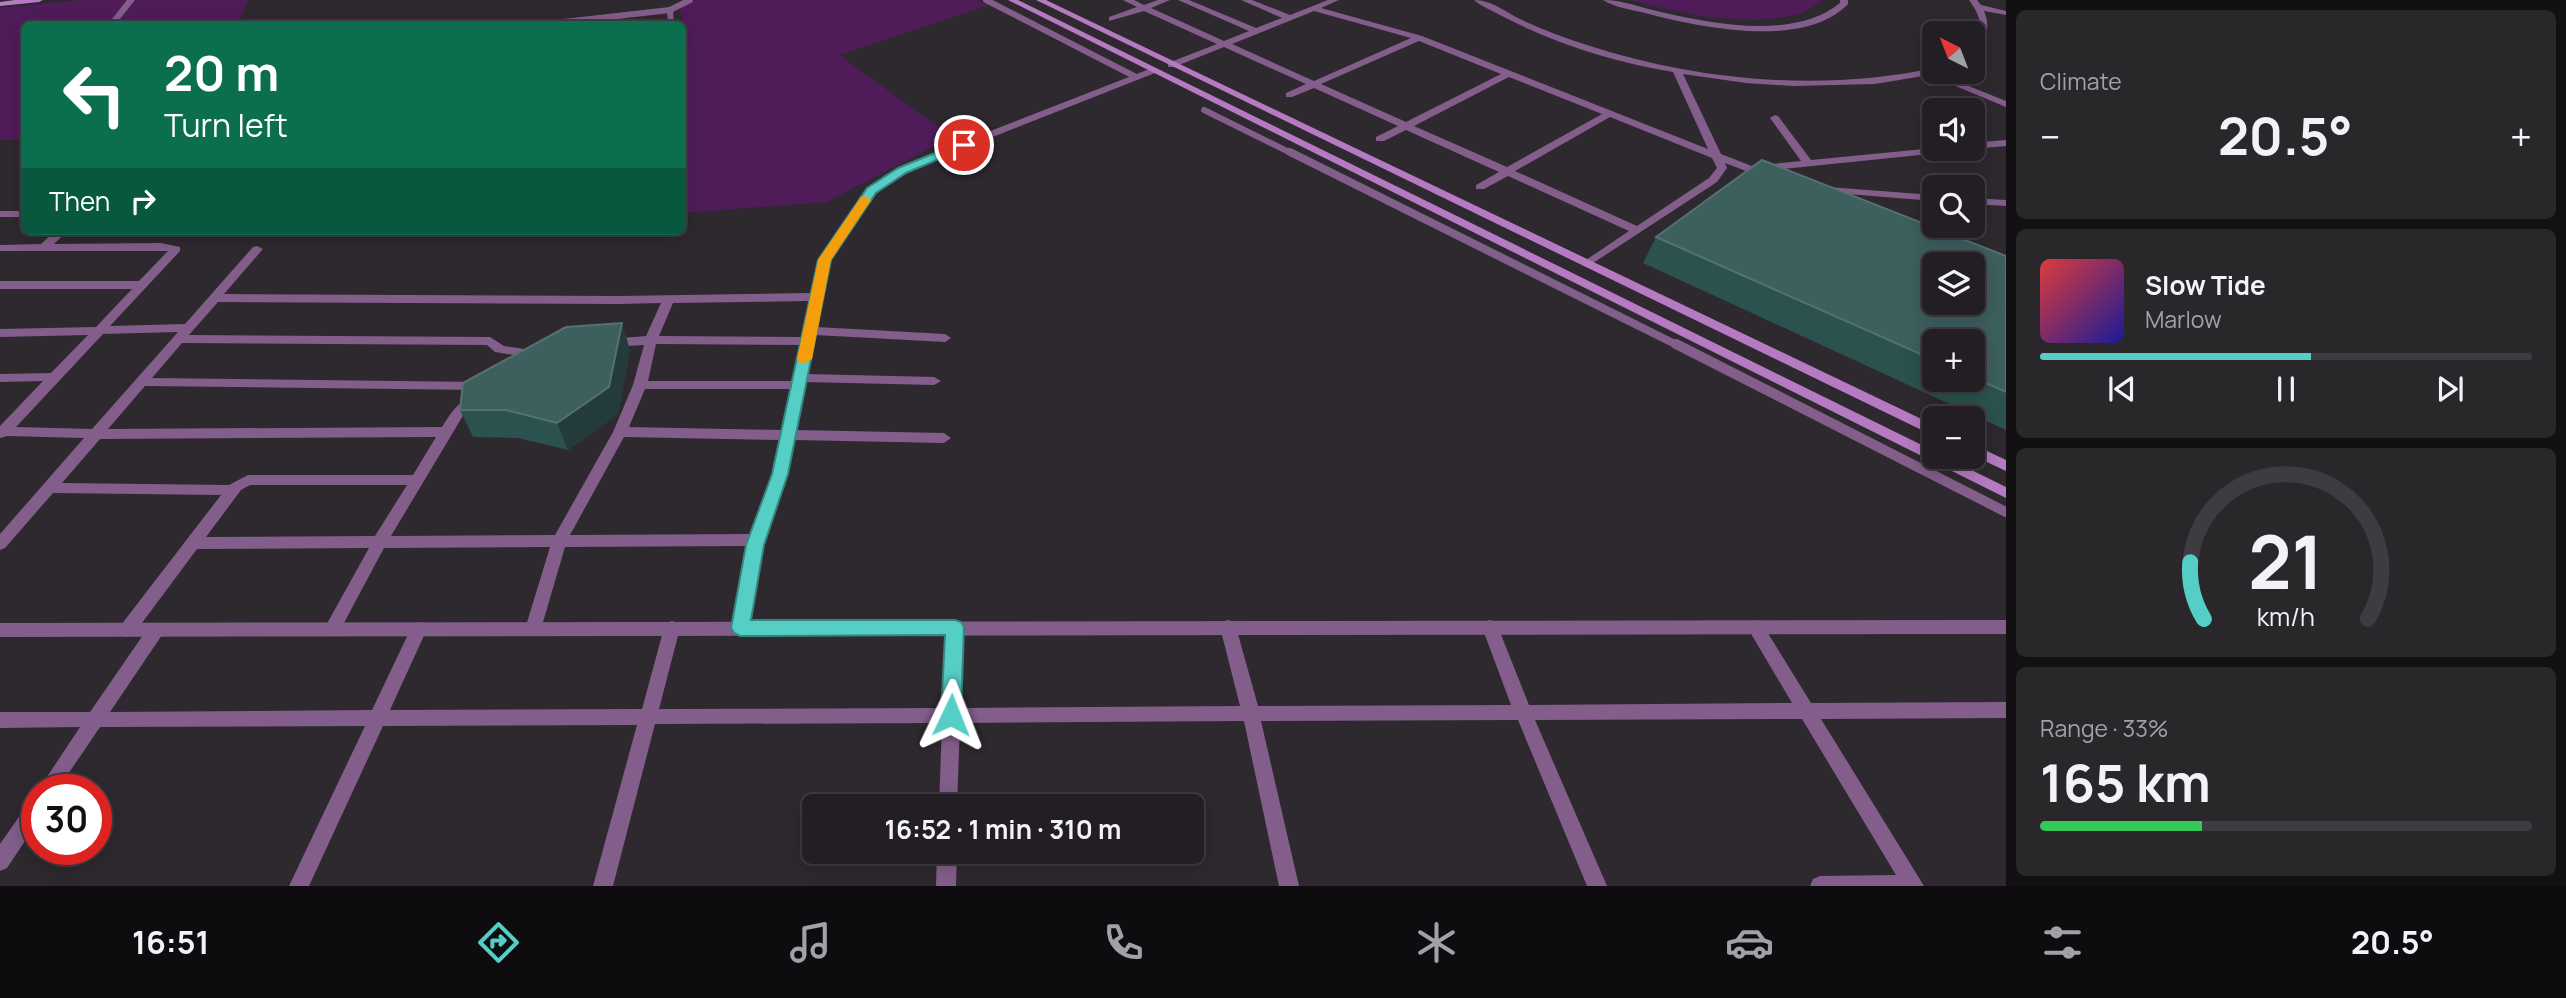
<!DOCTYPE html>
<meta charset="utf-8">
<style>
:root{--surface:#221e23;--page:#2a272b;--text:#f1f3f6;--muted:#a2a2a6;--line:#3f3c41;--accent:#55cec6}
body{margin:0;font-family:Manrope,sans-serif;background:var(--page);color:var(--text);height:100vh;display:flex;flex-direction:column;font-size:26px;white-space:nowrap}
*{box-sizing:border-box;margin:0}
p{font-size:23px;color:var(--muted)}
.icon{flex:none;width:38px;height:38px;fill:none;stroke:currentColor;stroke-width:2;stroke-linecap:round;stroke-linejoin:round}
.map{position:relative;flex:1;overflow:hidden}
.sheet{display:flex;flex-direction:column;gap:10px;padding:10px;background:#131013;width:560px}
.sheet>*{flex:none}
.hud{position:absolute;left:21px;top:21px;width:665px;height:214px;border-radius:10px;box-shadow:0 4px 18px #0003,0 0 0 2px var(--line);background:#0b6e4f;color:#fff;overflow:hidden}
.needle{width:46px;rotate:318deg}
.fabs{position:absolute;left:1922px;top:21px;display:grid;gap:14px}
.fabs a{display:grid;place-items:center;width:63px;height:63px;border-radius:10px;background:var(--surface);box-shadow:0 4px 18px #0003,0 0 0 2px var(--line);font-size:35px}
.speed{position:absolute;left:21px;top:774px;display:flex;gap:14px;font-size:35px;font-weight:700;text-align:center}
.speed>*{display:grid;place-content:center;width:91px;height:91px;border-radius:50%;background:var(--surface);box-shadow:0 4px 18px #0003,0 0 0 2px var(--line);line-height:1}
.speed .limit{border:10px solid #d22;background:#fff;color:#111}
.pin{position:absolute;display:grid;place-items:center;width:60px;height:60px;color:#fff;margin:-30px;border:4px solid #fff;border-radius:50%;box-shadow:0 2px 7px #0007}
.me{position:absolute;width:77px;margin:-38px;rotate:2deg;stroke-linejoin:round;filter:drop-shadow(0 0 5px #0008)}
.turn{display:flex;align-items:center;gap:24px;height:147px;padding:0 28px;font-size:32px}
.turn .icon{width:91px;height:91px;stroke-width:2.5}
.turn b{display:block;font-size:49px;line-height:60px}
.then{display:flex;align-items:center;height:66px;padding:0 28px;background:#0003;gap:14px;font-size:26px}
.big{font-size:52px;font-weight:700;line-height:1.1}
.sheet .tile{flex:1;display:flex;flex-direction:column;justify-content:center;gap:10px;min-width:0;padding:0 24px;border-radius:10px;background:var(--page)}
.sheet .dial{align-items:center;gap:0}
.dial svg{height:182px;overflow:visible;fill:none;stroke:var(--line);stroke-width:7;stroke-linecap:round;text-anchor:middle}
.dial text{fill:var(--text);stroke:none}
.song{display:flex;align-items:center;gap:21px}
.cover{width:84px;height:84px;border-radius:10px;background:linear-gradient(135deg,hsl(0 70% 55%),hsl(240 70% 35%))}
.played{height:7px;border-radius:4px;background:linear-gradient(90deg,var(--accent) 55%,var(--line) 55%)}
.keys{display:flex;justify-content:space-around;direction:ltr}
.heat{display:flex;justify-content:space-between;align-items:center;font-size:38px;direction:ltr}
.charge{height:10px;border-radius:5px;background:linear-gradient(90deg,#34c759 33%,var(--line) 0)}
.trip{position:absolute;left:802px;top:794px;width:402px;height:70px;border-radius:10px;background:var(--surface);box-shadow:0 4px 18px #0003,0 0 0 2px var(--line);font-weight:700;line-height:70px;text-align:center}
.tab-bar{display:flex;height:112px;justify-content:space-around;align-items:center;background:#0e0c0e;color:var(--muted)}
.tab-bar .icon{width:49px;height:49px}
.tab-bar .on{color:var(--accent)}
.tab-bar b{font-size:32px;color:var(--text)}
main{display:flex;flex:1;min-height:0}
.map>svg:first-child{display:block}
.green{fill:#4f1c59}
.lines{fill:none;stroke-linecap:round;stroke-linejoin:round}
.service-far2{stroke:#835e8b;stroke-width:6}
.service-far1{stroke:#835e8b;stroke-width:8}
.service{stroke:#835e8b;stroke-width:10}
.minor{fill:#835e8b;fill-rule:evenodd}
.tertiary{fill:#835e8b;fill-rule:evenodd}
.secondary{fill:#b57ac2;fill-rule:evenodd}
.wall{fill:#2b524f;fill-rule:evenodd}
.shaded-wall{fill:#243b3c}
.building{fill:#3d5f5e;stroke:#557170;stroke-width:2;fill-rule:evenodd}
.route{fill:#55cec6;stroke:#378681;stroke-width:2}
.slow{fill:#f59e0b}
</style>
<main>
<div class="map">
<svg width="2006" height="886" viewBox="0 0 2006 886">
<rect width="100%" height="100%" fill="#2e282f"/>
<!-- green -->
<g class="green">
<path d="M80,0H248L239,24H24V140H0V8Z"/>
<path d="M696,0H977L989,5L839,55L952,137L827,202L683,213L682,50L687,49L679,4Z"/>
<path d="M1631,0H1824C1815,5 1805,13 1795,15C1741,27 1683,14 1631,0Z"/>
</g>
<g class="lines">
<!-- service-far2 -->
<g class="service-far2">
<path d="M986,0L1136,77"/>
<path d="M546,24L670,10"/>
<path d="M671,24L670,10L690,0"/>
<path d="M1204,110L1293,154"/>
</g>
<!-- service-far1 -->
<path class="service-far1" d="M1290,152L1679,346"/>
<!-- service -->
<path class="service" d="M1676,344L2006,512"/>
<!-- minor -->
<g class="minor">
<path d="M127,0H135L116,24H108Z"/>
<path d="M1123,0H1134L1144,5L1158,0H1170L1151,8L1224,41L1249,31L1178,0H1189L1256,28L1282,18L1241,0H1252L1290,15L1328,0H1339L1321,8L1422,36L1708,149L1673,72C1614,62 1555,44 1502,16C1493,11 1482,7 1474,0C1492,0 1507,13 1522,20C1543,30 1565,38 1587,45C1697,81 1821,92 1934,68V72L2006,101V107L1929,75L1875,84L1793,86L1746,83L1683,74L1721,154L1757,168L1762,165L1801,161L1770,118L1775,115L1778,116L1811,160L1934,148L1954,149L1949,152L1764,171L1772,176L1767,179L1725,163L1727,168L1717,182L1587,267L1583,266V262L1629,231L1508,176L1484,189H1476V185L1499,172L1406,130L1384,141H1376V137L1398,126L1314,88L1292,97H1286V93L1306,84L1224,47L1174,67H1168V63L1217,44L1144,11L1109,21V17L1137,7ZM1314,11L1411,38L1314,81L1232,44ZM1419,41L1501,74L1406,122L1321,84ZM1509,77L1602,114L1507,167L1414,126ZM1610,117L1712,158L1717,168L1709,178L1637,226L1515,171Z"/>
<path d="M1969,0H1977L1981,5L2006,11V15L1984,11C1991,27 1987,44 1972,54C1972,29 1991,30 1969,0Z"/>
<path d="M1152,68L1157,71L1155,73L919,166L893,179L876,193L830,260L816,327L945,334L951,338L945,342L815,335L807,374L934,377L941,381L934,385L805,382L796,430L944,433L951,438L944,443L794,440L787,474L763,545L746,633L740,635L734,633L732,628L747,546L565,547L541,629L539,634L533,636L527,634L525,629L550,547L384,548L338,634L332,636L326,634L324,629L369,548L197,549L133,635L127,637L121,635L119,630L121,625L221,495L53,493L5,548L0,550V534L84,438L7,436L0,438V426L43,381L0,382V374L51,373L88,335L0,337V329L96,327L132,289H0V281H139L168,251H0V245L41,244L55,231H67L54,244L161,243L180,247V251L110,326L185,324L253,247L257,246L263,249L224,294L619,296L811,293L818,260L868,189L885,175L911,162ZM810,301L802,337L659,336L673,303ZM218,302L619,304L661,303L646,336L610,339L604,343L610,347L644,345L633,385L613,432L555,535L391,536L464,414L482,401L480,398C461,395 451,413 442,427L108,429L145,386L480,390L487,386L480,382L152,378L182,343L487,345L495,352L538,359L543,358L544,355L543,352L504,346L490,337L189,335ZM178,332L92,429L16,427L103,334ZM656,344L800,345L793,381H648ZM645,389H791L782,430L629,427ZM436,437L413,475H248L229,485L62,483L100,439ZM624,437L780,440L773,474L751,534L570,535ZM250,485H407L375,536L206,537L241,490Z"/>
<path d="M2006,140V146L1972,149H1971L1972,143Z"/>
<path d="M1827,187L1934,195V201L1823,192L1822,190Z"/>
<path d="M1972,198L2006,200V206L1972,204Z"/>
<rect x="0" y="211" width="24" height="6"/>
<path d="M955,620L961,622L963,627L961,708L1240,706L1220,627L1222,622L1228,620L1234,622L1236,627L1258,706L1511,705L1482,627L1484,622L1490,620L1496,622L1498,627L1529,705L1792,703L1747,627L1749,622L1755,620L1761,622L1811,703L2006,702V718L1821,719L1924,886H1810L1813,879L1820,876L1896,875L1802,719L1535,720L1607,886H1587L1518,720L1261,721L1299,886H1279L1244,721L960,723L957,807H939L942,723L655,724L613,886H593L637,725L383,726L309,886H289L365,726L100,727L58,789H39L80,727L0,728V712H90L150,625L156,623L162,625L164,630L162,635L110,712L372,710L413,624L419,622L425,624L427,629L390,710L642,709L664,628L666,623L672,621L678,623L680,628L659,709L943,708L947,627L949,622Z"/>
<path d="M37,798V823L7,868L0,871V844L30,801Z"/>
<path d="M937,852H957L956,886H936Z"/>
</g>
<!-- tertiary -->
<g class="tertiary">
<path d="M1603,0C1623,0 1642,8 1661,12C1714,24 1795,40 1840,3V0H1848V4C1805,49 1703,28 1649,14C1634,10 1616,8 1603,0Z"/>
<path d="M2006,620V634L0,637V623Z"/>
</g>
<!-- secondary -->
<g class="secondary">
<path d="M15,0H43L39,2L0,6V2Z"/>
<path d="M1008,0H1018L1934,451V457H1945L2006,487V498Z"/>
<path d="M1036,0H1046L1934,425V436Z"/>
<path d="M1972,444L2006,460V471L1972,455Z"/>
</g>
</g>
<!-- wall -->
<g class="wall">
<path d="M1656,237L2006,256V430L1643,263ZM1934,341H1972V380H1934Z"/>
<path d="M630,350L618,414L568,450L518,438L473,437L460,410Z"/>
</g>
<!-- shaded-wall -->
<path class="shaded-wall" d="M622,323L630,350L618,414L568,450L557,423Z"/>
<!-- building -->
<g class="building">
<path d="M1762,160L2006,256V392L1972,377V341H1934V360L1656,237ZM1934,264H1972V303H1934Z"/>
<path d="M622,323L609,387L557,423L506,410H460L463,383L566,327Z"/>
</g>
<!-- route -->
<path class="route" d="M964,141L969,145L968,147L906,173L876,193L831,260L788,474L764,545L751,620H955L961,622L964,627L961,715L959,721L951,724L944,721L941,715L945,635L740,636L734,633L731,628L746,545L772,474L818,260L867,188L898,168Z"/>
<!-- slow -->
<path class="slow" d="M865,196L871,200L831,260L812,359L804,364L799,362L797,359L818,260L861,197Z"/>
</svg>
<div class="fabs">
<a><svg class="needle" viewBox="-14 -14 28 28"><path d="M0-13l5 13h-10z" fill="#e53935"/><path d="M0 13l5-13h-10z" fill="#a2a2a6"/></svg></a>
<a><svg class="icon" aria-label="sound" viewBox="0 0 24 24"><path d="M4 9h4l5-4v14l-5-4H4zM17 9q2 3 0 6"/></svg></a>
<a><svg class="icon" aria-label="search" viewBox="0 0 24 24"><circle cx="10" cy="10" r="6"/><path d="M15 15l6 6"/></svg></a>
<a><svg class="icon" aria-label="layers" viewBox="0 0 24 24"><path d="M12 4l9 5-9 5-9-5zM3 14l9 5 9-5"/></svg></a>
<a>+</a>
<a>−</a>
</div>
<div class="speed"><div class="limit">30</div></div>
<div class="pin" style="left:964px;top:145px;background:#d93025"><svg class="icon" aria-label="arrive" viewBox="0 0 24 24"><path d="M6 21V4h12l-3 4 3 4H6"/></svg></div>
<svg class="me" style="left:951px;top:715px" viewBox="-20 -20 40 40"><path d="M0-17L14 15 0 8-14 15z" fill="#55cec6" stroke="#fff" stroke-width="4"/></svg>
<div class="trip">16:52 · 1 min · 310 m</div>
<div class="hud">
<div class="turn"><svg class="icon" aria-label="left" viewBox="0 0 24 24"><path d="M17 20v-9H6M10 6l-5 5 5 5"/></svg><div><b>20 m</b>Turn left</div></div>
<div class="then">Then<svg class="icon" aria-label="right" viewBox="0 0 24 24"><path d="M7 20v-9h11M14 6l5 5-5 5"/></svg></div>
</div>
</div>
<section class="sheet">
<div class="tile"><p>Climate</p>
<div class="heat"><a>−</a><b class="big">20.5°</b><a>+</a></div>
</div>
<div class="tile">
<div class="song"><i class="cover"></i><div><b>Slow Tide</b><p>Marlow</p></div></div>
<div class="played"></div>
<div class="keys"><svg class="icon" aria-label="previous" viewBox="0 0 24 24"><path d="M18 5L8 12l10 7zM5 5v14"/></svg><svg class="icon" aria-label="pause" viewBox="0 0 24 24"><path d="M8 5v14M16 5v14"/></svg><svg class="icon" aria-label="next" viewBox="0 0 24 24"><path d="M6 5l10 7-10 7zM19 5v14"/></svg></div>
</div>
<div class="tile dial"><svg viewBox="0 0 100 80">
<path d="M14 69A42 42 0 1 1 86 69"/>
<path d="M14 69A42 42 0 0 1 8 44" stroke="#55cec6"/>
<text x="50" y="56" font-size="32" font-weight="700">21</text>
<text x="50" y="72" font-size="11">km/h</text>
</svg></div>
<div class="tile"><p>Range · 33%</p><b class="big">165 km</b><div class="charge"></div></div>
</section>
</main>
<nav class="tab-bar">
<b>16:51</b>
<svg class="icon on" aria-label="directions" viewBox="0 0 24 24"><path d="M12 3l9 9-9 9-9-9zM9 14v-3h6M13 9l2 2-2 2"/></svg>
<svg class="icon" aria-label="music" viewBox="0 0 24 24"><path d="M9 18V5l10-2v13"/><circle cx="6" cy="18" r="3"/><circle cx="16" cy="16" r="3"/></svg>
<svg class="icon" aria-label="phone" viewBox="0 0 24 24"><path d="M5 4h4l2 5-3 2q2 4 5 5l2-3 5 2v4C11 20 4 13 5 4z"/></svg>
<svg class="icon" aria-label="climate" viewBox="0 0 24 24"><path d="M12 3v18M4 7l16 10M4 17L20 7"/></svg>
<svg class="icon" aria-label="car" viewBox="0 0 24 24"><path d="M5 17H2v-5l4-1 3-4h7l3 4 3 1v5h-3M9 17h6M6 11h13"/><circle cx="7" cy="17" r="2"/><circle cx="17" cy="17" r="2"/></svg>
<svg class="icon" aria-label="filters" viewBox="0 0 24 24"><path d="M4 7h16M4 17h16"/><circle cx="9" cy="7" r="2"/><circle cx="15" cy="17" r="2"/></svg>
<b>20.5°</b>
</nav>
